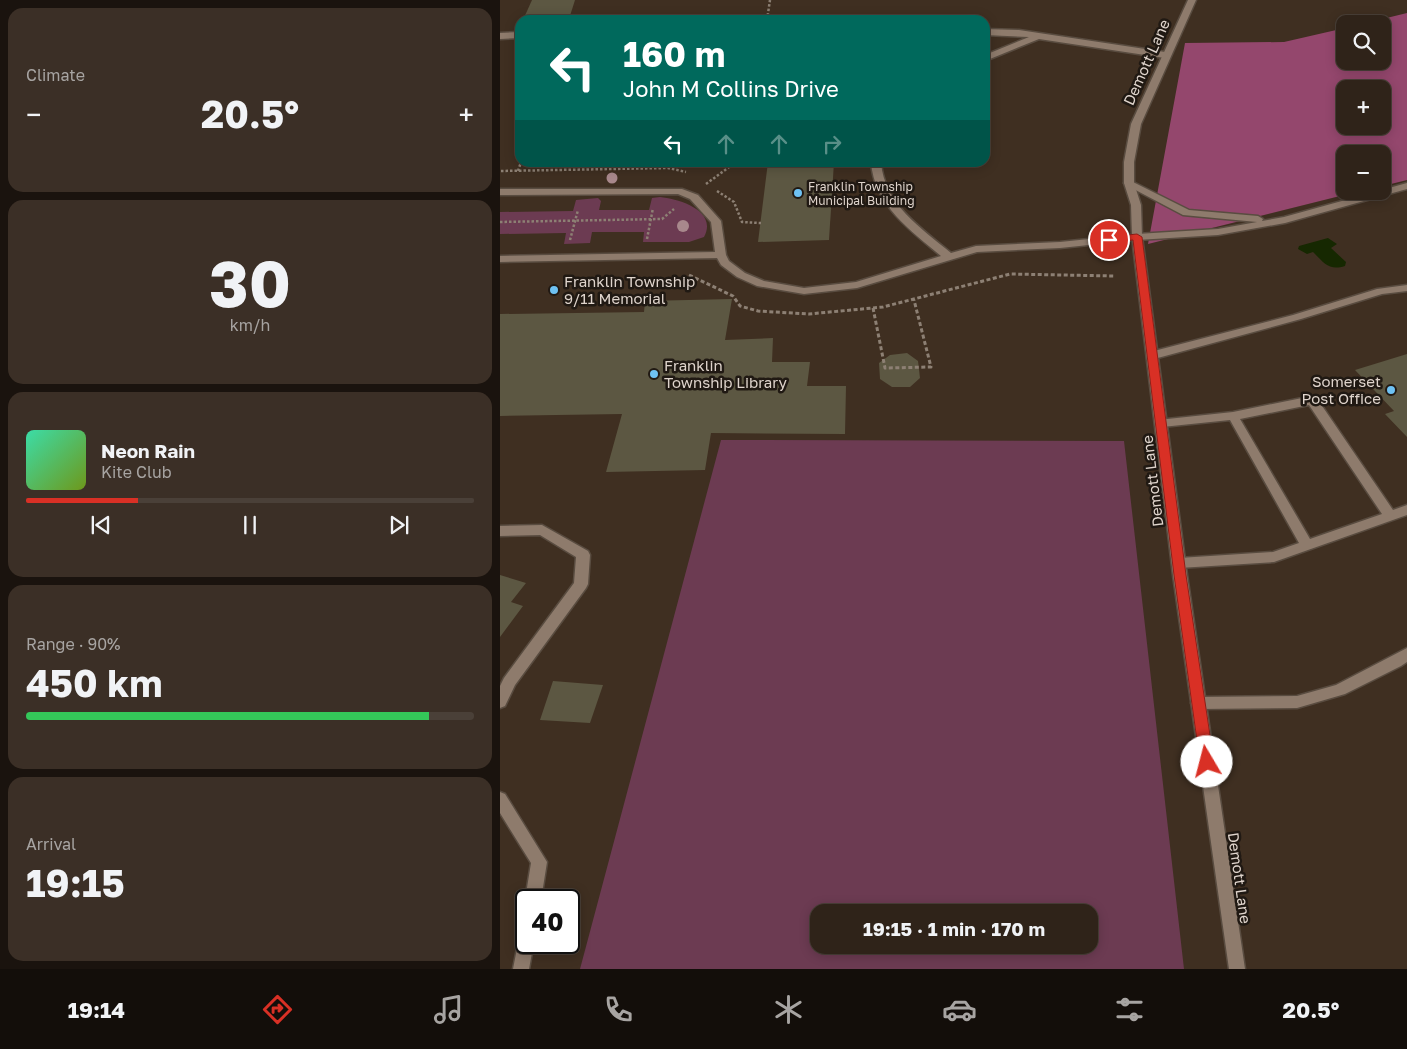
<!DOCTYPE html>
<meta charset="utf-8">
<style>
:root{--surface:#2f2319;--page:#3b2f26;--text:#f1f3f6;--muted:#a7a4a2;--line:#4a4038;--accent:#d93025}
body{margin:0;font-family:"Golos Text",sans-serif;background:var(--page);color:var(--text);height:100vh;display:flex;flex-direction:column;font-size:19px;white-space:nowrap}
*{box-sizing:border-box;margin:0}
p{font-size:16px;color:var(--muted)}
.icon{flex:none;width:28px;height:28px;fill:none;stroke:currentColor;stroke-width:2;stroke-linecap:round;stroke-linejoin:round}
.map{position:relative;flex:1;overflow:hidden}
.sheet{display:flex;flex-direction:column;gap:8px;padding:8px;background:#1a130e;width:500px}
.sheet>*{flex:none}
.top-card{position:absolute;left:15px;top:15px;width:475px;height:152px;border-radius:15px;box-shadow:0 2px 12px #0003,0 0 0 1px var(--line);background:#00695c;color:#fff;overflow:hidden}
.buttons{position:absolute;left:836px;top:15px;display:grid;gap:10px}
.buttons a{display:grid;place-items:center;width:55px;height:55px;border-radius:10px;background:var(--surface);box-shadow:0 2px 12px #0003,0 0 0 1px var(--line);font-size:25px}
.speed{position:absolute;left:15px;top:889px;display:flex;gap:10px;font-size:25px;font-weight:700;text-align:center}
.speed>*{display:grid;place-content:center;width:65px;height:65px;border-radius:50%;background:var(--surface);box-shadow:0 2px 12px #0003,0 0 0 1px var(--line);line-height:1}
.speed .limit{border:2px solid #111;border-radius:8px;background:#fff;color:#111}
.pin{position:absolute;display:grid;place-items:center;width:42px;height:42px;color:#fff;margin:-21px;border:2px solid #fff;border-radius:50%;box-shadow:0 1px 5px #0007}
.me{position:absolute;width:55px;margin:-28px;rotate:352deg;stroke-linejoin:round;filter:drop-shadow(0 0 4px #0008)}
.turn{display:flex;align-items:center;gap:18px;height:105px;padding:0 25px;font-size:22px}
.turn .icon{width:65px;height:65px;stroke-width:2.5}
.turn b{display:block;font-size:35px;line-height:42px}
.lanes{display:flex;align-items:center;height:48px;padding:0 25px;background:#0003;justify-content:center;gap:25px;direction:ltr}
.lanes .off{opacity:.35}
.big{font-size:38px;font-weight:700;line-height:1.1}
.sheet .card{flex:1;display:flex;flex-direction:column;justify-content:center;gap:8px;min-width:0;padding:0 18px;border-radius:15px;background:var(--page)}
.sheet .dial{align-items:center;gap:0}
.dial b{font-size:65px;line-height:1}
.song{display:flex;align-items:center;gap:15px}
.cover{width:60px;height:60px;border-radius:8px;background:linear-gradient(135deg,hsl(160 70% 55%),hsl(80 70% 35%))}
.played{height:5px;border-radius:2px;background:linear-gradient(90deg,var(--accent) 25%,var(--line) 25%)}
.keys{display:flex;justify-content:space-around;direction:ltr}
.heat{display:flex;justify-content:space-between;align-items:center;font-size:28px;direction:ltr}
.charge{height:8px;border-radius:4px;background:linear-gradient(90deg,#34c759 90%,var(--line) 0)}
.trip{position:absolute;left:310px;top:904px;width:288px;height:50px;border-radius:15px;background:var(--surface);box-shadow:0 2px 12px #0003,0 0 0 1px var(--line);font-weight:700;line-height:50px;text-align:center}
.menu{display:flex;height:80px;justify-content:space-around;align-items:center;background:#130e0a;color:var(--muted)}
.menu .icon{width:35px;height:35px}
.menu .selected{color:var(--accent)}
.menu b{font-size:22px;color:var(--text)}
main{display:flex;flex:1;min-height:0}
.map>svg:first-child{display:block}
.green{fill:#6c3b52;fill-rule:evenodd}
.forest{fill:#94476d;fill-rule:evenodd}
.water{fill:#162801}
.building{fill:#5c5742}
.lines{fill:none;stroke-linecap:round;stroke-linejoin:round}
.lane-casing{stroke:#594c40;stroke-width:3}
.secondary-casing{stroke:#594c40;stroke-width:3}
.path-far1{stroke:#8d8074;stroke-width:2.5;stroke-dasharray:2.5 2;stroke-linecap:butt}
.path{stroke:#8d8074;stroke-width:3;stroke-dasharray:4 2.5;stroke-linecap:butt}
.lane{fill:#8e7b6c;fill-rule:evenodd}
.secondary{fill:#8e7b6c;fill-rule:evenodd}
.tree{fill:#a8888c}
.route{fill:#d93025;stroke:#8d1f18}
.poi-dot{fill:#6ec2f3;stroke:#201913;stroke-width:2}
.labels{text-anchor:middle;dominant-baseline:central;stroke-width:5;stroke-linejoin:round;paint-order:stroke}
.far-poi-label{font-size:12px;fill:#dfd4cc;stroke:#201913;text-anchor:start}
.street-label{font-size:15px;fill:#dfd4cc;stroke:#201913}
.poi-label{font-size:15px;fill:#dfd4cc;stroke:#201913;text-anchor:start}
</style>
<main>
<section class="sheet">
<div class="card"><p>Climate</p>
<div class="heat"><a>−</a><b class="big">20.5°</b><a>+</a></div>
</div>
<div class="card dial"><b>30</b><p>km/h</p></div>
<div class="card">
<div class="song"><i class="cover"></i><div><b>Neon Rain</b><p>Kite Club</p></div></div>
<div class="played"></div>
<div class="keys"><svg class="icon" aria-label="previous" viewBox="0 0 24 24"><path d="M18 5L8 12l10 7zM5 5v14"/></svg><svg class="icon" aria-label="pause" viewBox="0 0 24 24"><path d="M8 5v14M16 5v14"/></svg><svg class="icon" aria-label="next" viewBox="0 0 24 24"><path d="M6 5l10 7-10 7zM19 5v14"/></svg></div>
</div>
<div class="card"><p>Range · 90%</p><b class="big">450 km</b><div class="charge"></div></div>
<div class="card"><p>Arrival</p><b class="big">19:15</b></div>
</section>
<div class="map">
<svg width="907" height="969" viewBox="0 0 907 969">
<rect width="100%" height="100%" fill="#3f2f21"/>
<!-- green -->
<g class="green">
<path d="M160,197C180,199 218,211 204,237L189,242H143L144,232H92L90,243L64,244L66,233L0,234V212L73,211L76,200L98,198L101,201L99,210H149L152,198Z"/>
<path d="M221,440L624,441L684,969H80ZM319,912H589V945H319Z"/>
</g>
<!-- forest -->
<path class="forest" d="M907,13V180L883,186L882,154H845V191H860L648,244L685,43L784,42L845,28V61H882V24H862ZM845,89H882V126H845Z"/>
<!-- water -->
<path class="water" d="M828,238L837,244L831,248L846,262L845,266C829,271 824,263 813,252L807,254L798,249L799,246Z"/>
<!-- building -->
<g class="building">
<path d="M32,0H75L69,19L23,20Z"/>
<path d="M268,162H334L329,240L258,242Z"/>
<path d="M232,299L225,340L273,338L272,362H310L307,386H346L345,434L211,433L205,470L106,472L122,414L0,416V314L144,312L145,301Z"/>
<path d="M407,353L418,361L420,378L410,387H392L380,379L379,363L390,355Z"/>
<path d="M907,354V437L885,414L894,411L855,370Z"/>
<path d="M0,575L26,583L11,602L23,606L0,637Z"/>
<path d="M53,681L103,685L90,723L40,720Z"/>
</g>
<g class="lines">
<!-- lane casing -->
<g class="lane-casing">
<g id="lane">
<path d="M485,29L519,30L665,52L669,55L665,58L539,39L485,61V55L529,37L485,35Z"/>
<path d="M20,32V38L0,39V33Z"/>
<path d="M371,162H381C384,204 421,228 451,253L476,246L560,242L637,234L718,229L757,222L683,215L626,185L624,183L629,180L689,210L758,216L763,219L762,221L784,217L907,183V189L785,223L718,235L637,240L560,248L477,252L357,288L304,294L257,286L237,277L221,265L217,258L0,262V256L215,252L211,222L190,199L178,194L0,195V189H182L198,195L221,221L226,255L229,261L245,273L264,281L304,288L356,282L441,256C411,231 374,205 371,162Z"/>
<path d="M907,285V291L882,294L801,319L654,359L648,355L650,352L793,315L877,289Z"/>
<path d="M812,396L816,397L893,510L907,505V515L774,562L679,568L674,567L672,563L674,559L679,558L773,552L799,543L730,420L662,427L658,426L656,423L658,420L733,412ZM809,405L882,514L810,539L740,419Z"/>
<path d="M42,525L88,551L90,555L88,584L86,588L15,685L5,706L0,708V686L4,678L74,583L76,557L40,535L0,536V526Z"/>
<path d="M907,648V662L901,666L845,694L797,708L698,709L693,707L691,703L693,699L698,697L797,696L836,685Z"/>
<path d="M0,792L5,794L47,862L41,900H26V903L25,900L31,863L0,813Z"/>
<path d="M26,931V942H34L29,969H13L20,933Z"/>
</g>
</g>
<!-- secondary casing -->
<g class="secondary-casing">
<path id="secondary" d="M688,0H696L641,124L634,162V183L641,205L642,237L687,575L745,969H729L673,575L632,237L631,205L624,183V162L631,124Z"/>
</g>
<!-- path-far1 -->
<g class="path-far1">
<path d="M267,20L270,0"/>
<path d="M1,171L168,168L186,172"/>
<path d="M18,171L21,162"/>
<path d="M206,184L236,162"/>
<path d="M217,191L234,202L242,222L261,223"/>
<path d="M0,222L162,219L174,209"/>
<path d="M147,239L153,208"/>
<path d="M70,240L78,210"/>
</g>
<!-- path -->
<g class="path">
<path d="M189,275L233,296L240,306L258,311L309,314L383,307L510,274L614,276"/>
<path d="M373,308L385,368L431,367L414,300"/>
</g>
<!-- lane -->
<use href="#lane" class="lane"/>
<!-- secondary -->
<use href="#secondary" class="secondary"/>
</g>
<!-- trees -->
<g class="tree">
<circle cx="112" cy="178" r="5.5"/>
<circle cx="183" cy="226" r="6"/>
</g>
<!-- route -->
<path class="route" d="M637,234L642,237L686,575L714,762L712,766L707,768L702,766L700,762L674,575L633,240L609,243L604,240L609,237Z"/>
<!-- markers -->
<g class="poi-dot">
<circle cx="298" cy="193" r="5"/>
<circle cx="54" cy="290" r="5"/>
<circle cx="154" cy="374" r="5"/>
<circle cx="891" cy="390" r="5"/>
</g>
<g class="labels">
<!-- far-poi labels -->
<g class="far-poi-label">
<text x="308" y="186">Franklin Township<tspan x="308" dy="14">Municipal Building</tspan></text>
</g>
<!-- street labels -->
<g class="street-label">
<text transform="translate(646 62) rotate(-66)">Demott Lane</text>
<text transform="translate(652 481) rotate(-97)">Demott Lane</text>
<text transform="translate(740 878) rotate(82)">Demott Lane</text>
</g>
<!-- poi labels -->
<g class="poi-label">
<text x="64" y="281">Franklin Township<tspan x="64" dy="17">9/11 Memorial</tspan></text>
<text x="164" y="365">Franklin<tspan x="164" dy="17">Township Library</tspan></text>
<text x="881" y="381" text-anchor="end">Somerset<tspan x="881" dy="17">Post Office</tspan></text>
</g>
</g>
</svg>
<div class="buttons">
<a><svg class="icon" aria-label="search" viewBox="0 0 24 24"><circle cx="10" cy="10" r="6"/><path d="M15 15l6 6"/></svg></a>
<a>+</a>
<a>−</a>
</div>
<div class="speed"><div class="limit">40</div></div>
<div class="pin" style="left:609px;top:240px;background:#d93025"><svg class="icon" aria-label="arrive" viewBox="0 0 24 24"><path d="M6 21V4h12l-3 4 3 4H6"/></svg></div>
<svg class="me" style="left:707px;top:762px" viewBox="-20 -20 40 40"><circle r="19" fill="#fff"/><path d="M0-13L10 11 0 6-10 11z" fill="#d93025"/></svg>
<div class="trip">19:15 · 1 min · 170 m</div>
<div class="top-card">
<div class="turn"><svg class="icon" aria-label="left" viewBox="0 0 24 24"><path d="M17 20v-9H6M10 6l-5 5 5 5"/></svg><div><b>160 m</b>John M Collins Drive</div></div>
<div class="lanes"><svg class="icon" aria-label="left" viewBox="0 0 24 24"><path d="M17 20v-9H6M10 6l-5 5 5 5"/></svg><svg class="icon off" aria-label="ahead" viewBox="0 0 24 24"><path d="M12 20V5M6 11l6-6 6 6"/></svg><svg class="icon off" aria-label="ahead" viewBox="0 0 24 24"><path d="M12 20V5M6 11l6-6 6 6"/></svg><svg class="icon off" aria-label="right" viewBox="0 0 24 24"><path d="M7 20v-9h11M14 6l5 5-5 5"/></svg></div>
</div>
</div>
</main>
<nav class="menu">
<b>19:14</b>
<svg class="icon selected" aria-label="directions" viewBox="0 0 24 24"><path d="M12 3l9 9-9 9-9-9zM9 14v-3h6M13 9l2 2-2 2"/></svg>
<svg class="icon" aria-label="music" viewBox="0 0 24 24"><path d="M9 18V5l10-2v13"/><circle cx="6" cy="18" r="3"/><circle cx="16" cy="16" r="3"/></svg>
<svg class="icon" aria-label="phone" viewBox="0 0 24 24"><path d="M5 4h4l2 5-3 2q2 4 5 5l2-3 5 2v4C11 20 4 13 5 4z"/></svg>
<svg class="icon" aria-label="climate" viewBox="0 0 24 24"><path d="M12 3v18M4 7l16 10M4 17L20 7"/></svg>
<svg class="icon" aria-label="car" viewBox="0 0 24 24"><path d="M5 17H2v-5l4-1 3-4h7l3 4 3 1v5h-3M9 17h6M6 11h13"/><circle cx="7" cy="17" r="2"/><circle cx="17" cy="17" r="2"/></svg>
<svg class="icon" aria-label="filters" viewBox="0 0 24 24"><path d="M4 7h16M4 17h16"/><circle cx="9" cy="7" r="2"/><circle cx="15" cy="17" r="2"/></svg>
<b>20.5°</b>
</nav>
